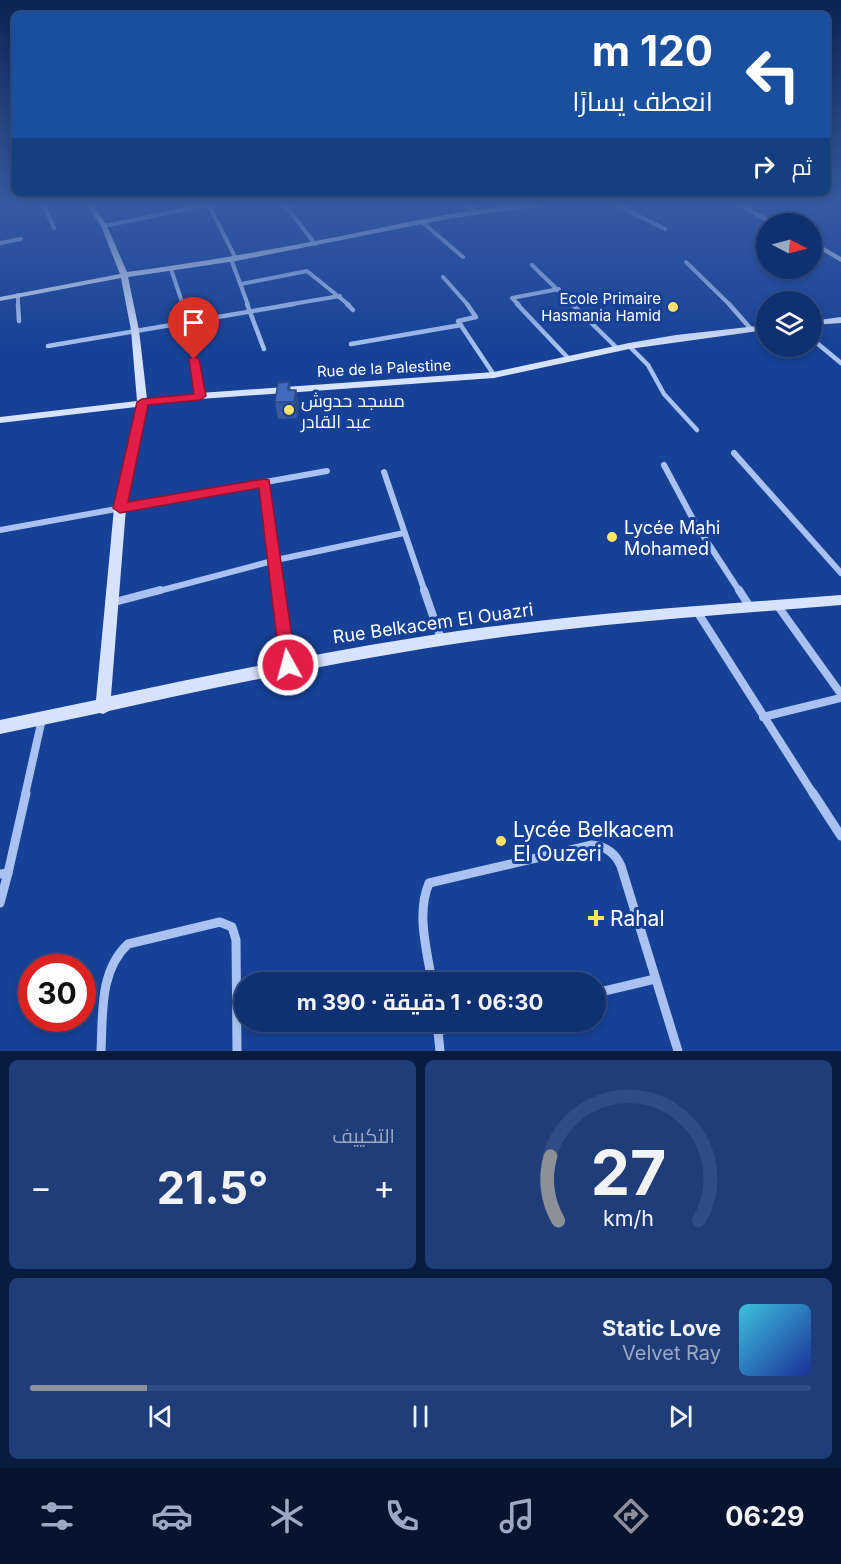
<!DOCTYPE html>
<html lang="ar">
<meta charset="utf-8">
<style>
:root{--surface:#103171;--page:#1e3d79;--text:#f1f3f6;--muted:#9ca9c3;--line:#304c84;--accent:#8c9099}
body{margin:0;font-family:Inter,Cairo,sans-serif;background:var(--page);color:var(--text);direction:rtl;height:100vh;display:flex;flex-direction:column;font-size:22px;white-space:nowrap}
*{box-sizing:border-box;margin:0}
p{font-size:20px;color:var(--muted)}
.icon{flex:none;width:33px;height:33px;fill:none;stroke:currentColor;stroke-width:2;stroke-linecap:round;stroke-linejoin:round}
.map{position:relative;height:1051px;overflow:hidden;direction:ltr}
.panel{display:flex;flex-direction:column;gap:9px;padding:9px;background:#091b3e;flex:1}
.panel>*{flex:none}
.hud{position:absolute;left:12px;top:12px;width:818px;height:183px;border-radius:9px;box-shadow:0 3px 9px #0003,0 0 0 2px var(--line);direction:rtl;background:#1a4fa0;color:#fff;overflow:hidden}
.needle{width:39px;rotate:96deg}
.controls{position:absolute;left:756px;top:213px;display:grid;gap:12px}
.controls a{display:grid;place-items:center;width:66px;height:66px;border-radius:50%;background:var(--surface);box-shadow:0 3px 9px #0003,0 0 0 2px var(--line);font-size:30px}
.speed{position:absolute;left:18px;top:954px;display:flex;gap:12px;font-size:30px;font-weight:700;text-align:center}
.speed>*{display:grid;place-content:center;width:78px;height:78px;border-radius:50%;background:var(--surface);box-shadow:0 3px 9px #0003,0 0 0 2px var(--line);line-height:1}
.speed .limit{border:9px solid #d22;background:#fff;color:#111}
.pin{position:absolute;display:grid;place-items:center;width:51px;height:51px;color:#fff;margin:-62px -26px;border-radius:50% 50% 50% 0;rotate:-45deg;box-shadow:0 0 6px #0007}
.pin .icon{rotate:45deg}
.me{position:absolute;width:66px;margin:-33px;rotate:353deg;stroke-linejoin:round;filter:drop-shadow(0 0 4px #0008)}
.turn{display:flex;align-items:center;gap:21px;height:126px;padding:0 18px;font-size:27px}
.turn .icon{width:78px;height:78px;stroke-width:2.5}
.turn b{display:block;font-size:42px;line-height:51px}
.then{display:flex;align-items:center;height:57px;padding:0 18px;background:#0003;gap:12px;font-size:22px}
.big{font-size:45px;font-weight:700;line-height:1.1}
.panel .card{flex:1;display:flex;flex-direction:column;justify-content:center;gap:9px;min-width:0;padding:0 21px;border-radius:9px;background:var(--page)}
.panel .dial{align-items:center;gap:0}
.dial svg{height:156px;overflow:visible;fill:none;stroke:var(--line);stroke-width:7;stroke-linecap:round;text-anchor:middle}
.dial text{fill:var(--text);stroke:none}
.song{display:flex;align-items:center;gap:18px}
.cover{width:72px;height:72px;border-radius:9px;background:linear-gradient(135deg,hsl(190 70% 55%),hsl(230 70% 35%))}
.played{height:6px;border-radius:3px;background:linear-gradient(90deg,var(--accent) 15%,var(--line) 15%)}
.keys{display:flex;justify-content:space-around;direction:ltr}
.heat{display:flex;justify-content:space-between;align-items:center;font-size:33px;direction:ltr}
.panel .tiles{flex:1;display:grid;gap:9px;grid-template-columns:1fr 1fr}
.card:last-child{grid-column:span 2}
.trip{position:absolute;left:234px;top:972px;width:372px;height:60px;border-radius:30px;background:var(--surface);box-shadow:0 3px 9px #0003,0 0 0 2px var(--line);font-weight:700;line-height:60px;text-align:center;direction:rtl}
.tabs{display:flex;height:96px;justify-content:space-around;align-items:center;background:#06142d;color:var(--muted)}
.tabs .icon{width:42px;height:42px}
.tabs .current{color:var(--accent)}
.tabs b{font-size:27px;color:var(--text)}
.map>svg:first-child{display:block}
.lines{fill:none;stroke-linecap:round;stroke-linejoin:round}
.street-far4{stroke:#a9c2f1;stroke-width:4}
.street-far3{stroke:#a9c2f1;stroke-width:4.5}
.street-far2{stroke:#a9c2f1;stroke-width:6}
.street-far1{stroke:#a9c2f1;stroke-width:8}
.street{stroke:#a9c2f1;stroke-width:9}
.secondary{fill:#d7e3fc;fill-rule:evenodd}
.wall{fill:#365ba3}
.shaded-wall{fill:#2c4a85}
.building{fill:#3f6abe;stroke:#2c4a85;stroke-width:1.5}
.route{fill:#e11d48;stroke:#92132f;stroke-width:1.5}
.poi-dot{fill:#ffe369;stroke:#164197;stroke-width:2}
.labels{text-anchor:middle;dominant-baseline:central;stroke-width:6;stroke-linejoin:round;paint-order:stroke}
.far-poi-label{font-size:15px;fill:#fff;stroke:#164197;text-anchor:end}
.far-street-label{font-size:15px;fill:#fff;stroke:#164197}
.poi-label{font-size:18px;fill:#fff;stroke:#164197;text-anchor:start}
.street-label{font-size:18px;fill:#fff;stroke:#164197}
.near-poi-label{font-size:21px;fill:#fff;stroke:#164197;text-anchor:start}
</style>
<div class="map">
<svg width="841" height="1051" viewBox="0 0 841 1051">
<rect width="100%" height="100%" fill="#164197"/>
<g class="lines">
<!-- street-far4 -->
<g class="street-far4">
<path d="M44,205L54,228"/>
<path d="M209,205L236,259"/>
<path d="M285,205L315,244"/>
<path d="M469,205L478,212"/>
<path d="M617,205L665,229"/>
<path d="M422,222L463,257"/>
<path d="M104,226L206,205"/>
<path d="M0,243L21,239"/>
<path d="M231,259L248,305"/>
<path d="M686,262L730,305"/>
<path d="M532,265L573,305"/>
<path d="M171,269L183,305"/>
<path d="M443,277L468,305"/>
<path d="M241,284L307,271L349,305"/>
<path d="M18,295V305"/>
<path d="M286,305L340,296"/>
<path d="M519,305L512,298L559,289"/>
</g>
<!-- street-far3 -->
<g class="street-far3">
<path d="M18,304L19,321"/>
<path d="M182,304L188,322L200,396"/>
<path d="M247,304L264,349"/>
<path d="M347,304L353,310"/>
<path d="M467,304L476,317L458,321L494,375"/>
<path d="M517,304L569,359"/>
<path d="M572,304L618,349"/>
<path d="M729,304L751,329"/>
<path d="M812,339L841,363"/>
<path d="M351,344L461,325"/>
<path d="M48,346L294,304"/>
<path d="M629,346L648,365L664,394L697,430"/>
</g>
<!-- street-far2 -->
<g class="street-far2">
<path d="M734,453L841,573"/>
<path d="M664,465L695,523L740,592"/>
<path d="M384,472L425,592"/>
<path d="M264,483L278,592"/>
<path d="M0,530L327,471"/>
<path d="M155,592L276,560L404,533"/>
</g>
<!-- street-far1 -->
<g class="street-far1">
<path d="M278,590L288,665"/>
<path d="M424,590L441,639"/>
<path d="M739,590L750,607"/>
<path d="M111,603L160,590"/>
<path d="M777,605L841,694"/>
<path d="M698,613L814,795"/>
<path d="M763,717L841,698"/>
<path d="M25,795L42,719"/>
</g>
<!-- street -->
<g class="street">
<path d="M813,793L841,836"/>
<path d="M0,874L8,873L26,793"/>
<path d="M0,903L8,873"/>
<path d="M432,982C427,950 416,914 429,883L592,845C607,847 615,853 621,866L678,1051"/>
<path d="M596,993L655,979"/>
<path d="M437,1022L440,1051"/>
<path d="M438,1031L478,1022"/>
<path d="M101,1051C103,1014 99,971 128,944L220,922L232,927L236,940L237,1051"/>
</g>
<!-- secondary -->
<g class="secondary">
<path d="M87,205H93L107,226L127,272C203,262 276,249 351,234C416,221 483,204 549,205L447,219L236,261L128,277L139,330L147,399L200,393L494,372L629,343L676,335L766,325V330L629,349L494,378L200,399L146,405L126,508L111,696C236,670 361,644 487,627C605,612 723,604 841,595V605C723,615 605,623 488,639C360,657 235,683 109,711L103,714L100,713L0,734V720L96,700L114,508L136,407L0,423V417L137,401L131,330L121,278L0,301V297L120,274L101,226Z"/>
<path d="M736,205H744L779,224H770Z"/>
<path d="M812,240L841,257V262L812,245Z"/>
<path d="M841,317V323L812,325V321Z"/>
</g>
</g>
<!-- wall -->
<path class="wall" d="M289,382L291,390H296L299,406L297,418L278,419L275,402Z"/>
<!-- shaded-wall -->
<path class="shaded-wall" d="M296,390L299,406L297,418L294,402Z"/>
<!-- building -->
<path class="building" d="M289,382L288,390H296L294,402H275L278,383Z"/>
<!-- sky -->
<linearGradient id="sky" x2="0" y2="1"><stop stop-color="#0c2453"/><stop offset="0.58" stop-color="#365aa1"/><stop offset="1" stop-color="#365aa1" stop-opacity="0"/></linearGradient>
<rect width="841" height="352" fill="url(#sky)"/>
<!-- route -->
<path class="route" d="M194,356L199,359L206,396L200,400L148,405L128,502L264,479L269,480L296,665L294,670L288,672L283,670L280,665L259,488L120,513L113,508L137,402L142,399L194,394L189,359Z"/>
<!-- markers -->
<g class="poi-dot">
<circle cx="673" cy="307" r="6"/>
<circle cx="289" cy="410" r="6"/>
<circle cx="612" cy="537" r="6"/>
<circle cx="501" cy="841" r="6"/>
<path d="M593 909h6v6h6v6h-6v6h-6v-6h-6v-6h6z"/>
</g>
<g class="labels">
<!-- far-poi labels -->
<g class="far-poi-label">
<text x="661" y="298">Ecole Primaire<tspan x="661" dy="17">Hasmania Hamid</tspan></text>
</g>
<!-- far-street labels -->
<g class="far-street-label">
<text transform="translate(384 368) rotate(-3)">Rue de la Palestine</text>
</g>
<!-- poi labels -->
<g class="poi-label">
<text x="301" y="400">مسجد حدوش<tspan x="301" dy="21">عبد القادر</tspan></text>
<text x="624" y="527">Lycée Mahi<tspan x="624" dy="21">Mohamed</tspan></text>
</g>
<!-- street labels -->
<g class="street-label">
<text transform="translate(433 623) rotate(-8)">Rue Belkacem El Ouazri</text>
</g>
<!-- near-poi labels -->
<g class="near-poi-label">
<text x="513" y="829">Lycée Belkacem<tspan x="513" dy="24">El Ouzeri</tspan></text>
<text x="610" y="918">Rahal</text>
</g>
</g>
</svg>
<div class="controls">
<a><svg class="needle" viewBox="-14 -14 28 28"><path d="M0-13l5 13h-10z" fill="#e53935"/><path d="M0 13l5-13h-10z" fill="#9ca9c3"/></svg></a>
<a><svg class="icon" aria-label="layers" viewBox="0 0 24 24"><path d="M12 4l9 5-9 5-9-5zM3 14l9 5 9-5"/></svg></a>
</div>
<div class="speed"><div class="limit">30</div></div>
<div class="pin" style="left:194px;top:359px;background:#d93025"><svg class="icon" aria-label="arrive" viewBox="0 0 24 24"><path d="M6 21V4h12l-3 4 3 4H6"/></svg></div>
<svg class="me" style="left:288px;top:665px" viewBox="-20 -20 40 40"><circle r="17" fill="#e11d48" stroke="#fff" stroke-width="3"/><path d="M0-11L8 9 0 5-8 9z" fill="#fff"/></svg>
<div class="trip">06:30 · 1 دقيقة · 390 m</div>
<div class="hud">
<div class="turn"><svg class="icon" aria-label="left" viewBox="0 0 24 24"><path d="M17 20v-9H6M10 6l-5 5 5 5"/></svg><div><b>120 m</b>انعطف يسارًا</div></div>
<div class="then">ثم<svg class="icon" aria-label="right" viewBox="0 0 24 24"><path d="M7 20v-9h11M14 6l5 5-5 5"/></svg></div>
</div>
</div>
<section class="panel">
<div class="tiles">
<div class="card dial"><svg viewBox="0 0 100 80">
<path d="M14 69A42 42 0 1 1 86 69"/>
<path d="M14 69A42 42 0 0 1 10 36" stroke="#8c9099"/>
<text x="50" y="56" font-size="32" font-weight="700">27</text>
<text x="50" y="72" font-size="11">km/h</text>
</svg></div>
<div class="card"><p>التكييف</p>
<div class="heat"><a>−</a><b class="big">21.5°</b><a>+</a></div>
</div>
<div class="card">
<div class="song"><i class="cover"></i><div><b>Static Love</b><p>Velvet Ray</p></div></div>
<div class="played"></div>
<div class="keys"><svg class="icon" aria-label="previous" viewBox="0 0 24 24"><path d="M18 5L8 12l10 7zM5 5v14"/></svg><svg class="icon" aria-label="pause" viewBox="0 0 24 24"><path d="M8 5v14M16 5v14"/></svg><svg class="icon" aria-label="next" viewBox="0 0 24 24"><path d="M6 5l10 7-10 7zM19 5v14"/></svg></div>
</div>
</div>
</section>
<nav class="tabs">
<b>06:29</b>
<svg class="icon current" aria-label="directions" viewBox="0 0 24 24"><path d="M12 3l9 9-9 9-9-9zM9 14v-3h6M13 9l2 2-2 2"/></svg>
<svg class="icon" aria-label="music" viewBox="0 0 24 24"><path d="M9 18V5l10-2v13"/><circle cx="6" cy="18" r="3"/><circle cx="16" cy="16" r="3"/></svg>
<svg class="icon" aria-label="phone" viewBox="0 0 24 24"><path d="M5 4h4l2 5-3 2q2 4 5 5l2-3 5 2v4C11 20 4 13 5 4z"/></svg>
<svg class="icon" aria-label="climate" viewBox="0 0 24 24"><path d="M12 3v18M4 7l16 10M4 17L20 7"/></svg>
<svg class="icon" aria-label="car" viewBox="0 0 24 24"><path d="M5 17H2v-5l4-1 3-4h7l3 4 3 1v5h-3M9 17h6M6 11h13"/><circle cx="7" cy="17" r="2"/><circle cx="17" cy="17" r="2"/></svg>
<svg class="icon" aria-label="filters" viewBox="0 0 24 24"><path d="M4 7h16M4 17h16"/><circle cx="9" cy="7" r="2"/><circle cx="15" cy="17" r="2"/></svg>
</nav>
